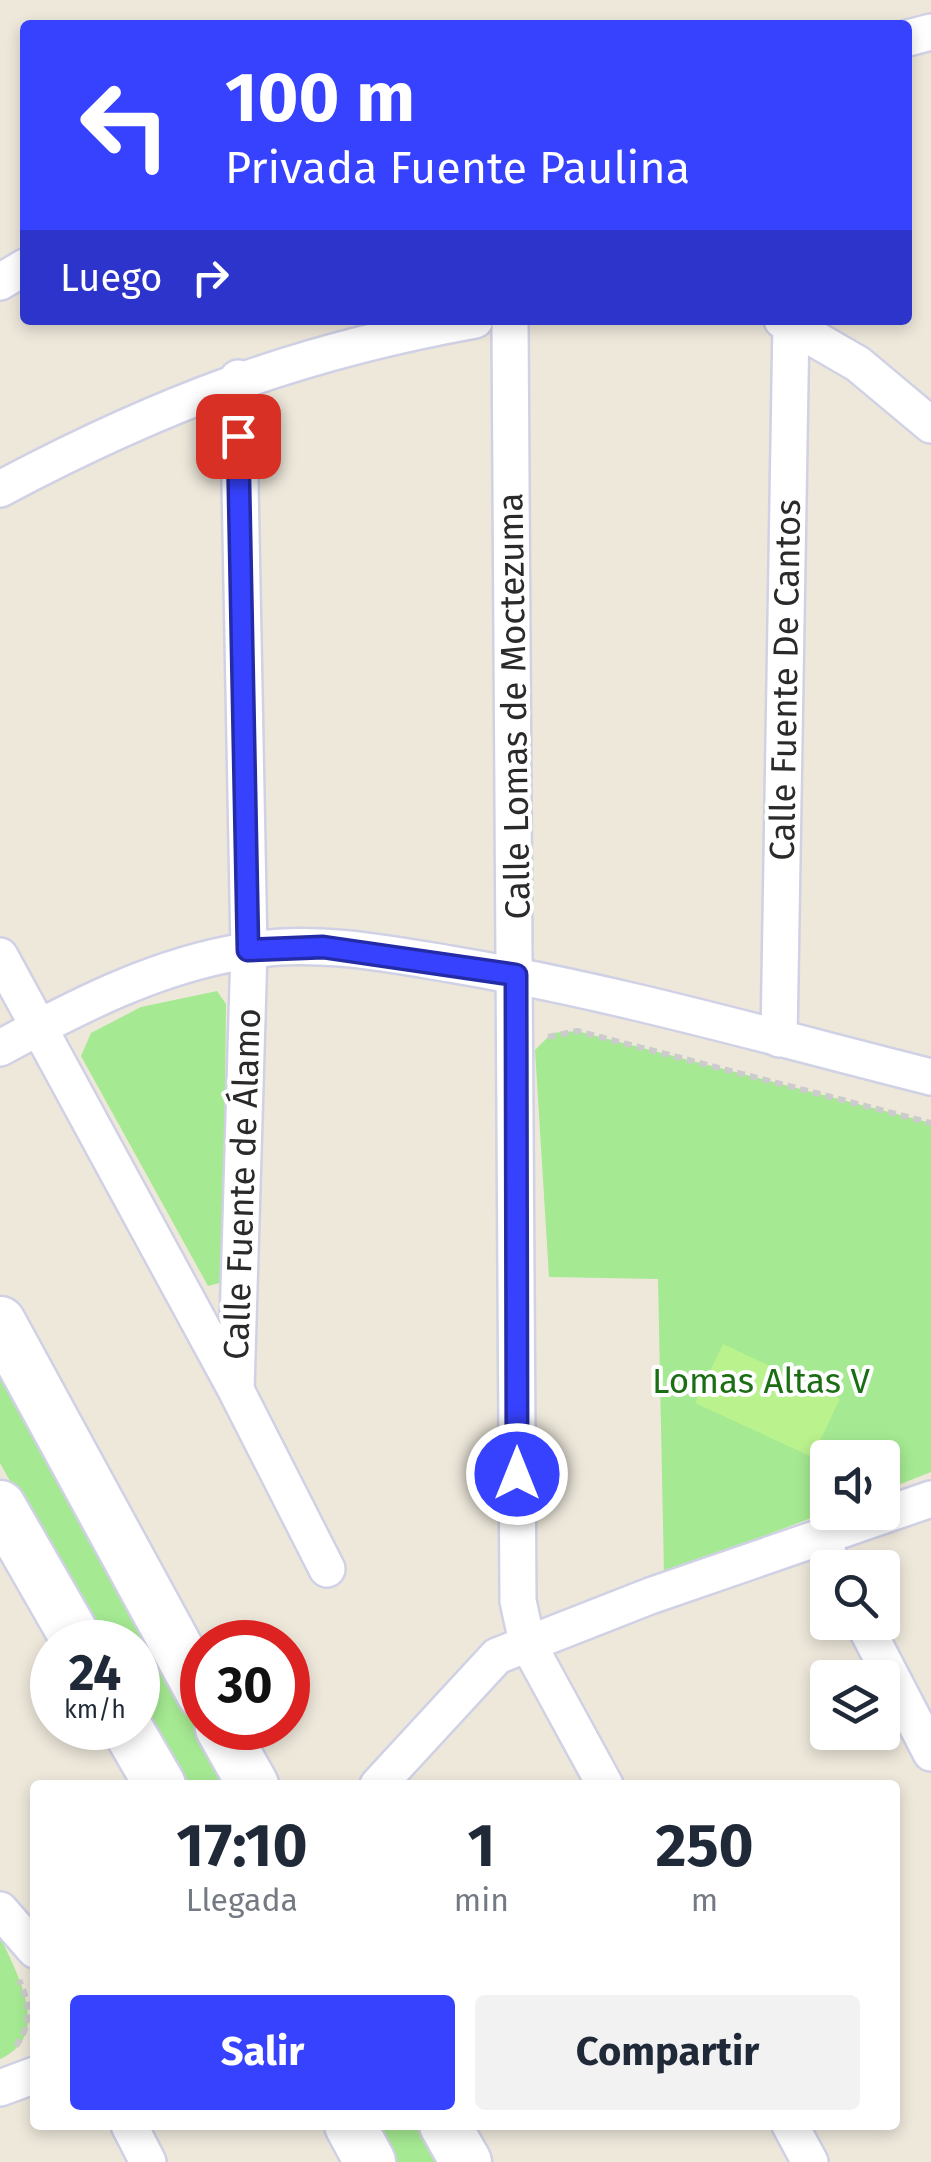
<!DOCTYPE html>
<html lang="es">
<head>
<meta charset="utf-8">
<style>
	:root { --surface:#fff; --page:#f2f2f3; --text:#1f2937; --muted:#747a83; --accent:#3742ff }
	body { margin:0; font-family:"Fira Sans",sans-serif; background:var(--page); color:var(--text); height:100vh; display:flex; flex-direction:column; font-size:38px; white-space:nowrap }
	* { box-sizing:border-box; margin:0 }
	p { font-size:32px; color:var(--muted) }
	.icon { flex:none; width:55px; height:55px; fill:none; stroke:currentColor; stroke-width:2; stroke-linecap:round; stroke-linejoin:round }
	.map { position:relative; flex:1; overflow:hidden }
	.panel { position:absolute; left:30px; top:1780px; width:870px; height:350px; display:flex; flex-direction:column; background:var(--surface); border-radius:10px; box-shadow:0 5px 15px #0003 }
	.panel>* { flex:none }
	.guide { position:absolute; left:20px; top:20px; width:892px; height:305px; border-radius:10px; box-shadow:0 5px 15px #0003; background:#3742ff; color:#fff; overflow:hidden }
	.fabs { position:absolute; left:810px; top:1440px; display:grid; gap:20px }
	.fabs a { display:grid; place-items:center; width:90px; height:90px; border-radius:10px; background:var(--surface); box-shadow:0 5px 15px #0003; font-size:50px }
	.speed { position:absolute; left:30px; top:1620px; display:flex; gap:20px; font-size:50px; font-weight:700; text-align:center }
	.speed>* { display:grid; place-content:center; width:130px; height:130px; border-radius:50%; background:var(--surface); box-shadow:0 5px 15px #0003; line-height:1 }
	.speed small { font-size:25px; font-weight:400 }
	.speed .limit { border:15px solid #d22; background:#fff; color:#111 }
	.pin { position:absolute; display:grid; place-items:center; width:85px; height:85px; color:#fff; margin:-42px; border-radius:20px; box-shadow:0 5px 15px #0006 }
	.me { position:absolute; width:110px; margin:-55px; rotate:0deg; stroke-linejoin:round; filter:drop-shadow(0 0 8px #0008) }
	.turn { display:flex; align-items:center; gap:35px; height:210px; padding:0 40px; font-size:45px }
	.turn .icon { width:130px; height:130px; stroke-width:2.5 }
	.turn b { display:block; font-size:70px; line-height:85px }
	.then { display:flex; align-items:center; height:95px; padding:0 40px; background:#0003; gap:20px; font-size:38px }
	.eta { display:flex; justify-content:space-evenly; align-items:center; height:170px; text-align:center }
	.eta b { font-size:60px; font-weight:700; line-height:70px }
	.button { display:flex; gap:20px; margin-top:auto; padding:20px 40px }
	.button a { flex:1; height:115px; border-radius:10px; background:var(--accent); color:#fff; font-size:40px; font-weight:700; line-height:115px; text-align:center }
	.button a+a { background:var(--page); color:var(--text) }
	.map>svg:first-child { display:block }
	.green { fill:#a5e992 }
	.pitch { fill:#baf28d }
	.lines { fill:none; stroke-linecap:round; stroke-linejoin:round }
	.minor-casing { stroke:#d0d1e5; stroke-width:40 }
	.secondary-casing { stroke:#d0d1e5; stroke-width:55 }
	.path { stroke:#ccc; stroke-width:6; stroke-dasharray:8 5; stroke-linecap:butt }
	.minor { stroke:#fff; stroke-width:35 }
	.secondary { stroke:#fff; stroke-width:50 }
	.route-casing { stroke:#242ba6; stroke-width:25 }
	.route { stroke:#3742ff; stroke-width:18 }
	.labels { text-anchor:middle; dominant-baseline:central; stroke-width:8; stroke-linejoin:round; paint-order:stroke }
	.street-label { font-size:35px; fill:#2a2a2a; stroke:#fff }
	.park-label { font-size:35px; fill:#1b6e13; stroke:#fff }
</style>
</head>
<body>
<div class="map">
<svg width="931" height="2162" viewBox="0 0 931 2162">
	<rect width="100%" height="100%" fill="#eee8db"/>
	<path class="green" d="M217 991 226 1004 223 1282 208 1286 81 1056 91 1033 141 1007Z
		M577 1031 931 1123V1472L883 1491 882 1458H828L827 1512 664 1574 658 1279 549 1277 535 1050 552 1033Z
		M0 1361 230 1785H178L138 1712V1642H99L0 1463Z
		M0 1936C16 1973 54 2035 0 2059Z
		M366 2125H420L440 2162H386Z"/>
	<path class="pitch" d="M723 1344 840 1399 812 1457 695 1403Z"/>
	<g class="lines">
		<defs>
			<path id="minor" d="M908 38 931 32
				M0 282 25 267
				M510 320 518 1601 527 1642 605 1785
				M782 320 858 364 931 425
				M0 489C160 404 297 352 475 320
				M0 956 236 1390 327 1569
				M779 1039 791 322
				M0 1048C78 1006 157 965 246 951 313 939 384 953 450 964 612 991 772 1037 931 1077
				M236 1390 249 950 238 378
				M821 1540 835 1568
				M863 1622 931 1753
				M378 1785 497 1656 650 1596 931 1499
				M0 1910 35 1950
				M0 2088 35 2075
				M129 2125 148 2162
				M790 2125 810 2162"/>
			<path id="secondary" d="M0 1322 202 1693
				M0 1506 78 1642
				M127 1728 160 1785
				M221 1728 253 1785
				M350 2125 370 2162
				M445 2125 466 2162"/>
		</defs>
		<use href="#minor" class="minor-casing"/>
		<use href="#secondary" class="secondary-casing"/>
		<path class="path" d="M548 1037 577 1031 931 1123
			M16 2046C32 2023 31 2005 19 1980"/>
		<use href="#minor" class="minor"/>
		<use href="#secondary" class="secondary"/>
	</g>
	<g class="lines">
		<defs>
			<path id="route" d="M238 436 248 950 323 947 516 975 517 1474"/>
		</defs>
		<use href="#route" class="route-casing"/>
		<use href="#route" class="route"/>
	</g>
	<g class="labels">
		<g class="street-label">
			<text transform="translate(785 680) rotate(-89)">Calle Fuente De Cantos</text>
			<text transform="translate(514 706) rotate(-91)">Calle Lomas de Moctezuma</text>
			<text transform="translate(242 1184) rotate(-88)">Calle Fuente de Álamo</text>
		</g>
		<g class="park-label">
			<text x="761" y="1381">Lomas Altas V</text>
		</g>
	</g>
</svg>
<div class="fabs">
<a><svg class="icon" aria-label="sound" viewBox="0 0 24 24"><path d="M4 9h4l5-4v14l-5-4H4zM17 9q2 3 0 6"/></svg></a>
<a><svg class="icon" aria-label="search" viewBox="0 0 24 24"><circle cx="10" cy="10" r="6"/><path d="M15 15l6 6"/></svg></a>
<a><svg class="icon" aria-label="layers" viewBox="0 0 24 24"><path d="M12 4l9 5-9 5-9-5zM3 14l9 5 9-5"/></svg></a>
</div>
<div class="speed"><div>24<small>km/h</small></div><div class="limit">30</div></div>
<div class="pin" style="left:238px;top:436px;background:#d93025"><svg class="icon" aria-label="arrive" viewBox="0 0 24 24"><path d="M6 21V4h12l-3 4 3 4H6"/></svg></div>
<svg class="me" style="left:517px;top:1474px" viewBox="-20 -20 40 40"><circle r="17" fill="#3742ff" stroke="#fff" stroke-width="3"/><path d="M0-11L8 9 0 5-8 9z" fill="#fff"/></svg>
<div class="guide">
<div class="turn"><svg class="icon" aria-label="left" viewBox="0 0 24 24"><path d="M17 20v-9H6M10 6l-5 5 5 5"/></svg><div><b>100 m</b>Privada Fuente Paulina</div></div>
<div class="then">Luego<svg class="icon" aria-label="right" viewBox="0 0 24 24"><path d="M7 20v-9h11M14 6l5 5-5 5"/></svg></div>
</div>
<section class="panel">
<div class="eta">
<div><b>17:10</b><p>Llegada</p></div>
<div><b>1</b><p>min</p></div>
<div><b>250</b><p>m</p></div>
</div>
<div class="button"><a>Salir</a><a>Compartir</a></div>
</section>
</div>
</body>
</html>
